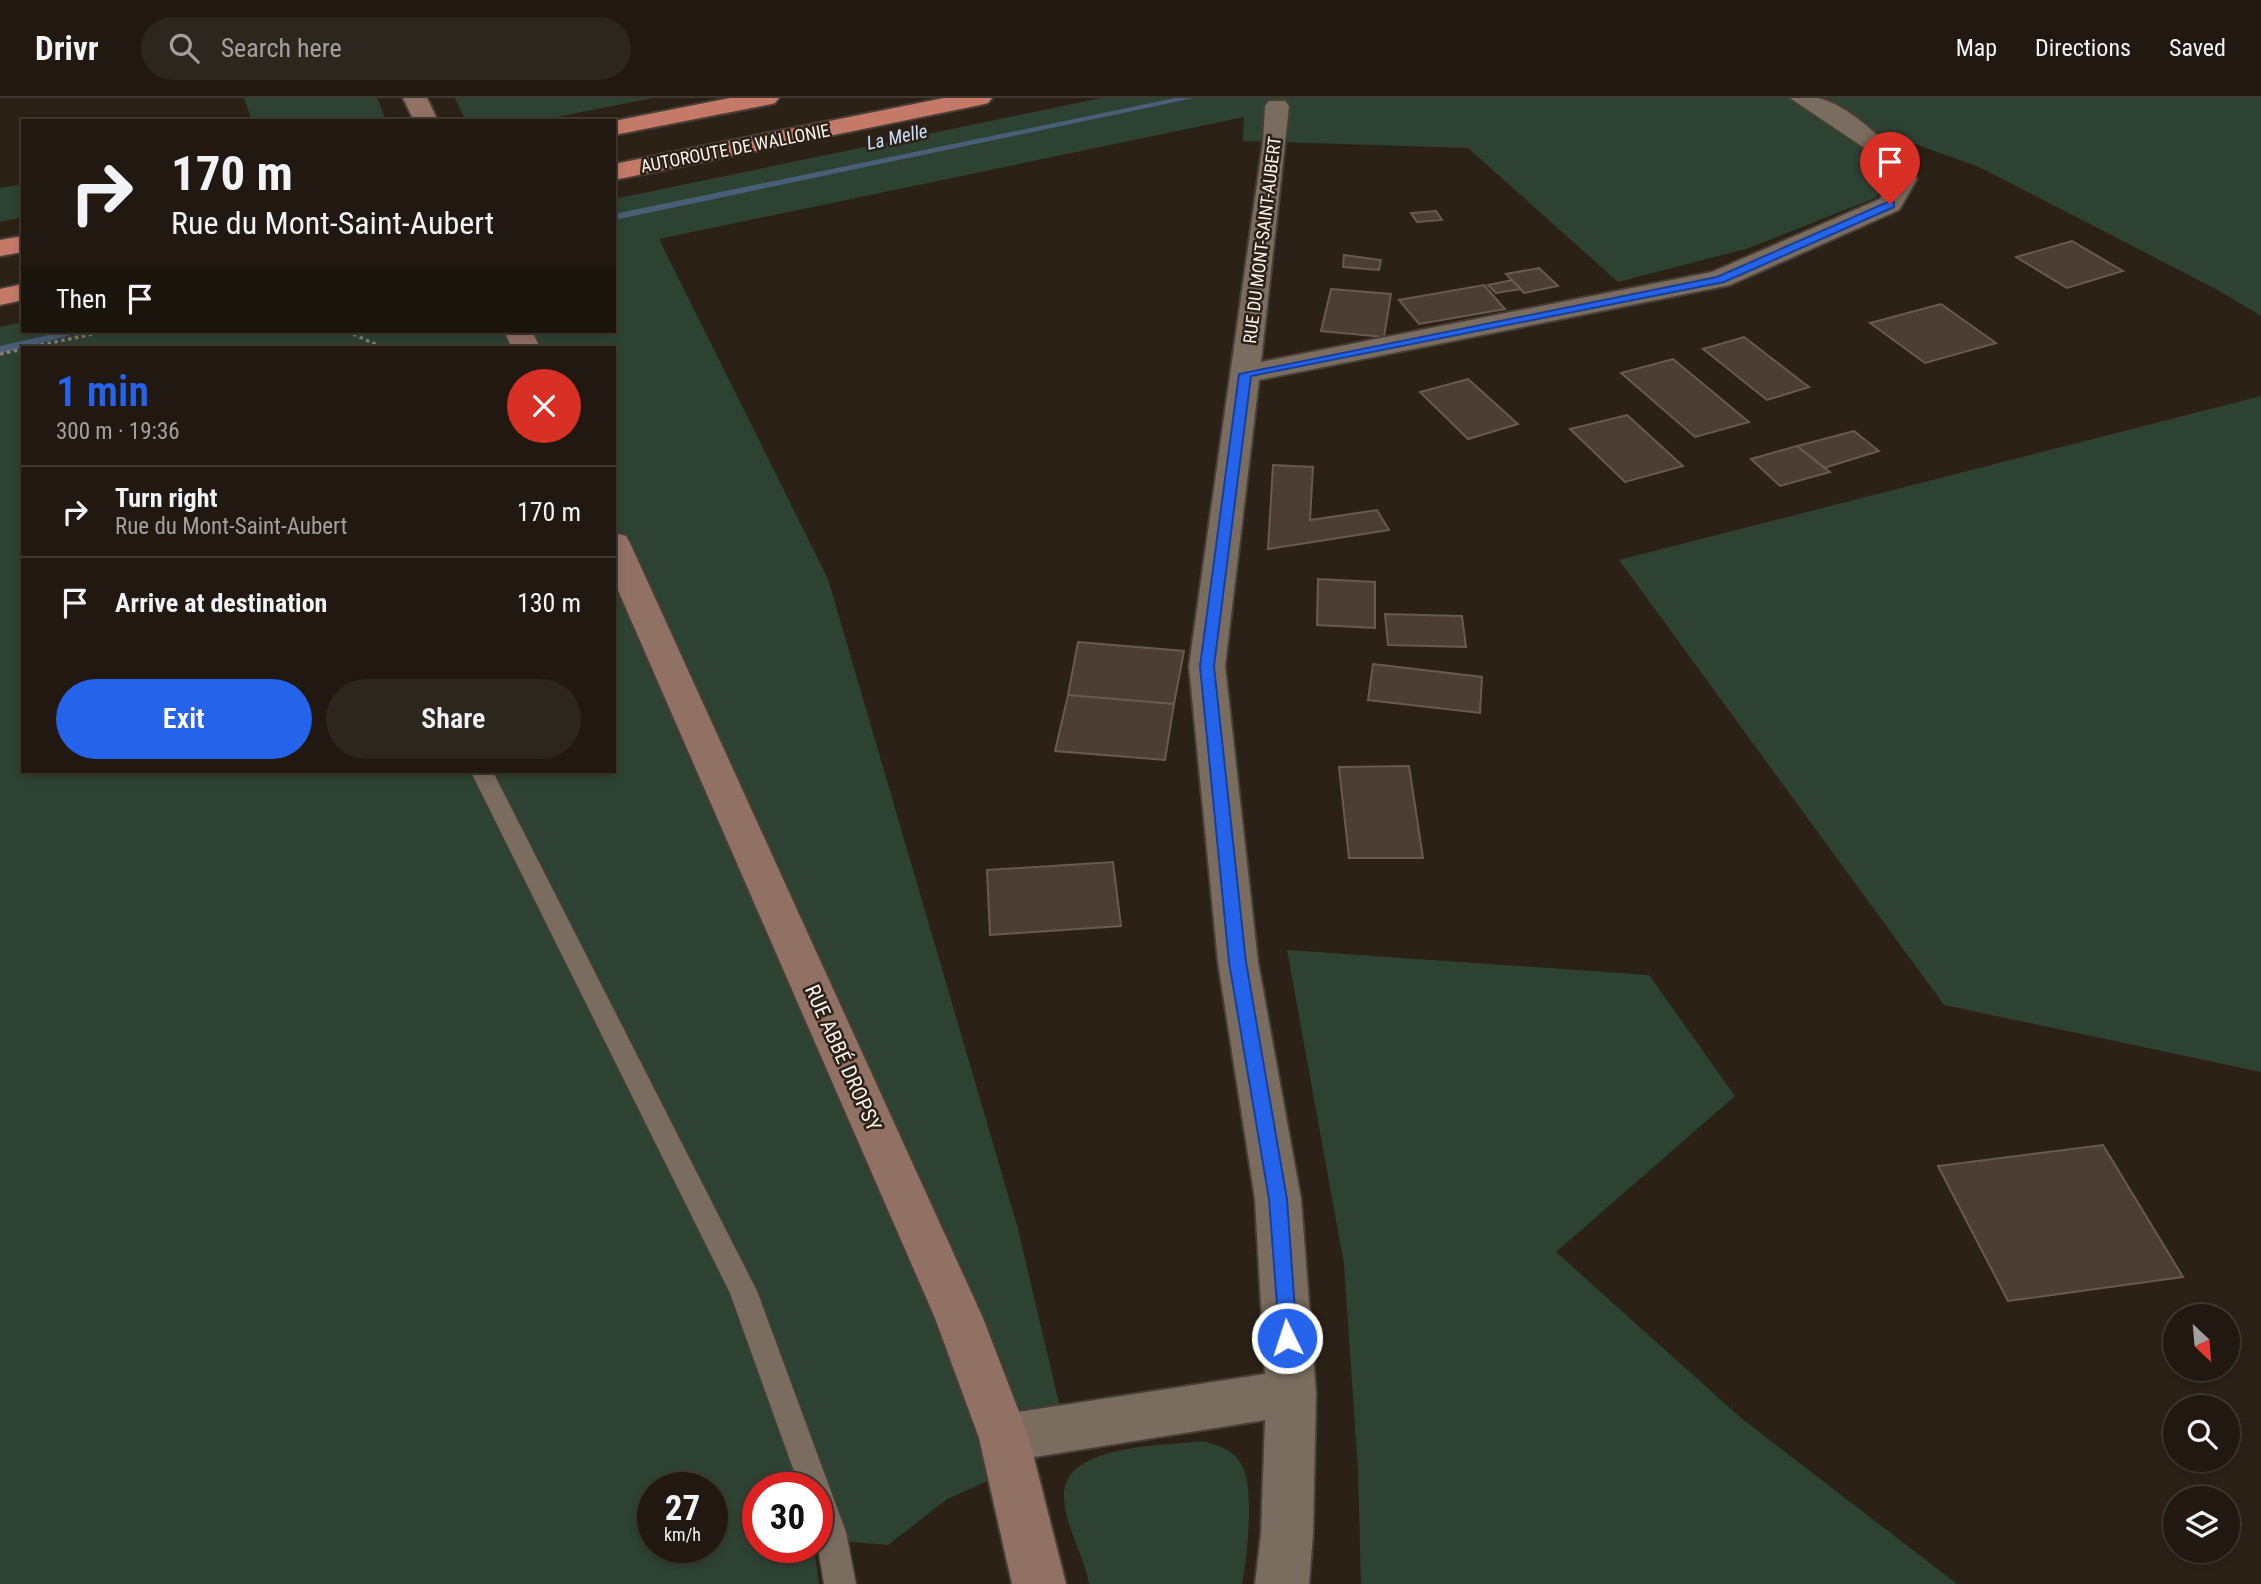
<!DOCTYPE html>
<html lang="en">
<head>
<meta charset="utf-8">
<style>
	:root { --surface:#211911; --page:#2d261f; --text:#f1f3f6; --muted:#a2a09f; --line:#3e3831; --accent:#2563eb }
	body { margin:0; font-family:"Roboto Condensed",sans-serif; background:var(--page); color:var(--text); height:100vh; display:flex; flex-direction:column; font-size:26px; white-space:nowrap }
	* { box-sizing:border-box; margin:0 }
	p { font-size:23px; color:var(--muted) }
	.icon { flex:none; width:38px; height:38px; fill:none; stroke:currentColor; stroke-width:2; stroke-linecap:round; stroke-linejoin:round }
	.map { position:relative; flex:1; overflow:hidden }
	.sheet { position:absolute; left:21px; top:248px; width:595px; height:427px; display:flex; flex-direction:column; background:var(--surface); border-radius:0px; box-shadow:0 4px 10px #0003,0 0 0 2px var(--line) }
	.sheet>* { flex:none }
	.banner { position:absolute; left:21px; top:21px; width:595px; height:214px; border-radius:0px; box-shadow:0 4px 10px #0003,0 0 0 2px var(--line); background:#211911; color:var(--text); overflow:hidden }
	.needle { width:46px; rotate:154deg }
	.buttons { position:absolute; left:2163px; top:1206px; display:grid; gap:14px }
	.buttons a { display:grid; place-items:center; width:77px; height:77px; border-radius:50%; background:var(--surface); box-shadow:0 4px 10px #0003,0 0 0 2px var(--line); font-size:35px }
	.speed { position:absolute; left:637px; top:1374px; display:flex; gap:14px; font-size:35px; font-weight:700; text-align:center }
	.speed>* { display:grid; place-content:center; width:91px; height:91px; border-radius:50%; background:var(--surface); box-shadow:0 4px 10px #0003,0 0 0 2px var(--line); line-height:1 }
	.speed small { font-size:18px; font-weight:400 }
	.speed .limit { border:10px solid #d22; background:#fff; color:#111 }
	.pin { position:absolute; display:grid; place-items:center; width:60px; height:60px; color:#fff; margin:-72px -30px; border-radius:50% 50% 50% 0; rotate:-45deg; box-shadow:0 0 7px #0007 }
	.pin .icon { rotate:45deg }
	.me { position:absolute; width:77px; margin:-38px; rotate:356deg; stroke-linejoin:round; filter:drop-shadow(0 0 5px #0008) }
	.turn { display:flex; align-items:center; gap:24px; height:147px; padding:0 35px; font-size:32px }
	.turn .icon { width:91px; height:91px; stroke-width:2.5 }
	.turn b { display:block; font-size:49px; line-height:60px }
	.then { display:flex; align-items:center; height:66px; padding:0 35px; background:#0003; gap:14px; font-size:26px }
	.round { display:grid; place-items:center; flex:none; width:74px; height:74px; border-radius:37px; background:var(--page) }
	.overview { display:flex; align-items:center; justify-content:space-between; height:119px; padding:0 35px }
	h1 { font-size:42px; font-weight:600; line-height:52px; color:var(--accent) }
	.action { display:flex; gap:14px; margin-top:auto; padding:14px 35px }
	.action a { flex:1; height:80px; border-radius:42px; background:var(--accent); color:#fff; font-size:28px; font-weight:600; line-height:80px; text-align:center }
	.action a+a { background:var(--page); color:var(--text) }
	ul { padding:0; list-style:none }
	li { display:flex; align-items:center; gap:21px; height:91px; padding:0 35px; border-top:2px solid var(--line) }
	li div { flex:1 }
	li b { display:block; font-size:26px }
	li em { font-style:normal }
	header { display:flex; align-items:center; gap:42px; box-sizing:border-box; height:98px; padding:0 35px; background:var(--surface); border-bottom:2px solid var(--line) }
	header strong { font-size:33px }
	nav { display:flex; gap:38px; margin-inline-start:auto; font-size:24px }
	.search { width:490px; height:63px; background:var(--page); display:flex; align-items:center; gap:18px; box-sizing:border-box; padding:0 24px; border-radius:38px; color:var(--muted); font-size:26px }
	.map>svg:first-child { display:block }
	.green { fill:#2e4233; fill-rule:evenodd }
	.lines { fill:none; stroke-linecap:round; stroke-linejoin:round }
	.stream { fill:#495f78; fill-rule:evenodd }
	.building { fill:#4c3e35; stroke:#695a50; stroke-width:2 }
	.lane-casing { stroke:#473e36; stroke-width:3 }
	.street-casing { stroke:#473e36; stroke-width:4 }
	.secondary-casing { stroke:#473e36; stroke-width:4 }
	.highway-casing { stroke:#473e36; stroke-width:4 }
	.path { stroke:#857c73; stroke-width:3.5; stroke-dasharray:3.5 3.5; stroke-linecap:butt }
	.lane { fill:#7a6d60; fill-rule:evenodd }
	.street { fill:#7a6d60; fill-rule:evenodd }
	.secondary { fill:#907163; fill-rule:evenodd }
	.highway { fill:#c47969; fill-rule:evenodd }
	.route { fill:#2563eb; stroke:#184099; stroke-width:2 }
	.labels { text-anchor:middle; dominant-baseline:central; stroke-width:5; stroke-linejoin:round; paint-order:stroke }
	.far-street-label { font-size:18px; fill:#fbf3ec; stroke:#2c2117 }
	.far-water-label { font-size:19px; font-style:italic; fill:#c8e1fd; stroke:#2c2117 }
	.street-label { font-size:21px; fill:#fbf3ec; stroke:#2c2117 }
</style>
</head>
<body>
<header>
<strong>Drivr</strong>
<div class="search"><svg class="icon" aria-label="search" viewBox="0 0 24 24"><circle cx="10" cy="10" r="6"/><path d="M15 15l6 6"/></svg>Search here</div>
<nav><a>Map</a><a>Directions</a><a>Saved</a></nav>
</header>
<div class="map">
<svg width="2261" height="1486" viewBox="0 0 2261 1486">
	<rect width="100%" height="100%" fill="#2c2117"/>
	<path class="green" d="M244 0H377L386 23H252Z
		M455 0H653L536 23H466Z
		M1101 0H2261V218L2216 191 1979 69 1910 44 1895 81 1875 100 1749 150 1618 184 1468 50 1243 43 1244 19 659 141 828 481 1018 1131 1062 1318 1077 1344 947 1401 888 1447 817 1441V1390H758V1449H814L819 1486H0V229L23 224V233H614V101ZM23 250H614V674H23ZM653 1390H712V1449H653Z
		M23 86V119L0 124V90Z
		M2261 298V974L1944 907 1619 462Z
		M1287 852 1649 877 1735 998 1556 1154 1741 1320 1957 1486H1361L1358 1372 1344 1166Z
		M1203 1343C1217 1347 1232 1351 1240 1364 1256 1386 1247 1459 1242 1486H1089C1084 1457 1064 1427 1064 1397 1065 1345 1166 1348 1203 1343Z"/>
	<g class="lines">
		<path class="stream" d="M1175 0H1194L614 122V116Z
			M66 233H86L0 256V248Z"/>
	</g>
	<path class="building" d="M1436 113 1442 122 1417 124 1411 115Z
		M2072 143 2123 173 2067 190 2016 159Z
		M1344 157 1381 162 1379 172 1343 169Z
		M1539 170 1558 188 1524 195 1506 176Z
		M1512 182 1521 191 1496 195 1488 187Z
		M1484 187 1505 211 1419 226 1399 202Z
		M1331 191 1391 196 1384 239 1321 233Z
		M1941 206 1996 245 1925 265 1870 225Z
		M1744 239 1809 289 1767 302 1703 251Z
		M1673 261 1749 324 1695 339 1621 275Z
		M1468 281 1518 326 1468 341 1420 294Z
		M1627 317 1683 368 1625 384 1570 331Z
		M1854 333 1879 353 1824 370 1797 348Z
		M1797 348 1830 374 1780 388 1751 361Z
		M1273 367 1313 369 1310 422 1377 412 1389 432 1268 451Z
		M1318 481 1375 484V530L1317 527Z
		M1385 516 1462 518 1466 549 1388 547Z
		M1078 544 1184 553 1174 606 1068 597Z
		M1373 566 1482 579 1480 615 1368 602Z
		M1068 597 1174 606 1165 662 1055 653Z
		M1409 668 1423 760H1349L1339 669Z
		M1113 764 1121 828 990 837 987 772Z
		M2103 1047 2183 1179 2008 1203 1938 1068Z"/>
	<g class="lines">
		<defs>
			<path id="lane" d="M471 674H493L757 1193 846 1434 856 1486H824L817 1444V1390H800L730 1195Z"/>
			<path id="street" d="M1790 0C1799 0 1809 0 1817 0 1849 5 1899 55 1917 81L1899 112 1730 187 1259 282 1225 568 1258 864 1301 1101 1316 1295 1313 1436 1309 1486H1255L1261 1436 1265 1322 1004 1364 986 1357 979 1340 986 1323 1004 1316 1265 1276 1255 1101 1218 864 1189 568 1263 44 1265 8 1269 3H1285L1289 8 1261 264 1712 174 1880 101 1891 81 1863 49Z"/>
			<path id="secondary" d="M403 0H427L438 23H414Z
				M504 233H532L540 250H512Z
				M614 435 626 438 630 445 983 1220 1029 1340 1066 1486H1012L979 1340 935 1220 614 483Z"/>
			<path id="highway" d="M730 0H779L775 5 767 7 614 37V23Z
				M944 0H992L988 5 980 7 614 82V66Z
				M23 138V154L0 158V142Z
				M23 186V202L0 207V191Z"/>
		</defs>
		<use href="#lane" class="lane-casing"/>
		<use href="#street" class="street-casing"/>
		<use href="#secondary" class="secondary-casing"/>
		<use href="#highway" class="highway-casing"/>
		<path class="path" d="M347 233 383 250
			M27 250 106 233
			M0 256 23 251"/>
		<use href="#lane" class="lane"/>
		<use href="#street" class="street"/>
		<use href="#secondary" class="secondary"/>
		<use href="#highway" class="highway"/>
	</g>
	<path class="route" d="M1890 103 1894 104V109L1724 184 1251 278 1214 568 1246 864 1287 1101 1297 1240 1294 1246 1287 1249 1280 1246 1269 1101 1229 864 1200 568 1239 276 1717 179Z"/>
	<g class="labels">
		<g class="far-street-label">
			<text transform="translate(735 50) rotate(-11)">AUTOROUTE DE WALLONIE</text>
			<text transform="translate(1262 142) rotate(-83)">RUE DU MONT-SAINT-AUBERT</text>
		</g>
		<g class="far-water-label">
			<text transform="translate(897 39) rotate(-12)">La Melle</text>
		</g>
		<g class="street-label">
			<text transform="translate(843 960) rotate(66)">RUE ABBÉ DROPSY</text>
		</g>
	</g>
</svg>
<div class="buttons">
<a><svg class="needle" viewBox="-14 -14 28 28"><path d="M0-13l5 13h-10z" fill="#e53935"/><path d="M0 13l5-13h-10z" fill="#a2a09f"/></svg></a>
<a><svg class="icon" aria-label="search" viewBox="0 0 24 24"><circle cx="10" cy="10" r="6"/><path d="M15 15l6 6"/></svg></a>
<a><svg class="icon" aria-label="layers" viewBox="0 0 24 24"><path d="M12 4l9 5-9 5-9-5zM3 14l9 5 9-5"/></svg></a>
</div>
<div class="speed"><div>27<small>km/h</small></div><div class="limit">30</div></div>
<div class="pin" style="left:1890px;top:106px;background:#d93025"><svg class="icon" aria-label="arrive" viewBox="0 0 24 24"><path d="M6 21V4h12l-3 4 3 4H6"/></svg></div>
<svg class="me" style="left:1287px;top:1240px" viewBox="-20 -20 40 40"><circle r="17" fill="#2563eb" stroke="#fff" stroke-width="3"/><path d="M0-11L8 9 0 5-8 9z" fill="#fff"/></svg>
<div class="banner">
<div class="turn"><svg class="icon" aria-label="right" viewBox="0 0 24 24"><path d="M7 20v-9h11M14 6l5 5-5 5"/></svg><div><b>170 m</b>Rue du Mont-Saint-Aubert</div></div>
<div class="then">Then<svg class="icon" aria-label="arrive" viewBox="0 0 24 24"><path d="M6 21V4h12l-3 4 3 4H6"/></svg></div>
</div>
<section class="sheet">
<div class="overview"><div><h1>1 min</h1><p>300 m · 19:36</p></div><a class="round" style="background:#d93025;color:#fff"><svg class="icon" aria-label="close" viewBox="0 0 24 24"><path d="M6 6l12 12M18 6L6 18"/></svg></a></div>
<ul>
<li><svg class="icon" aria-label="right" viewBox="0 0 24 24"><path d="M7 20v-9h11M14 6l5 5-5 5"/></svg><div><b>Turn right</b><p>Rue du Mont-Saint-Aubert</p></div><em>170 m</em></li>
<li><svg class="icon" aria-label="arrive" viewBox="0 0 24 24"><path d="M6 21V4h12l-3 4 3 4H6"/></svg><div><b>Arrive at destination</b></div><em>130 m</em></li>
</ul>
<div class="action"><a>Exit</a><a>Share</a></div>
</section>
</div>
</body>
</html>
